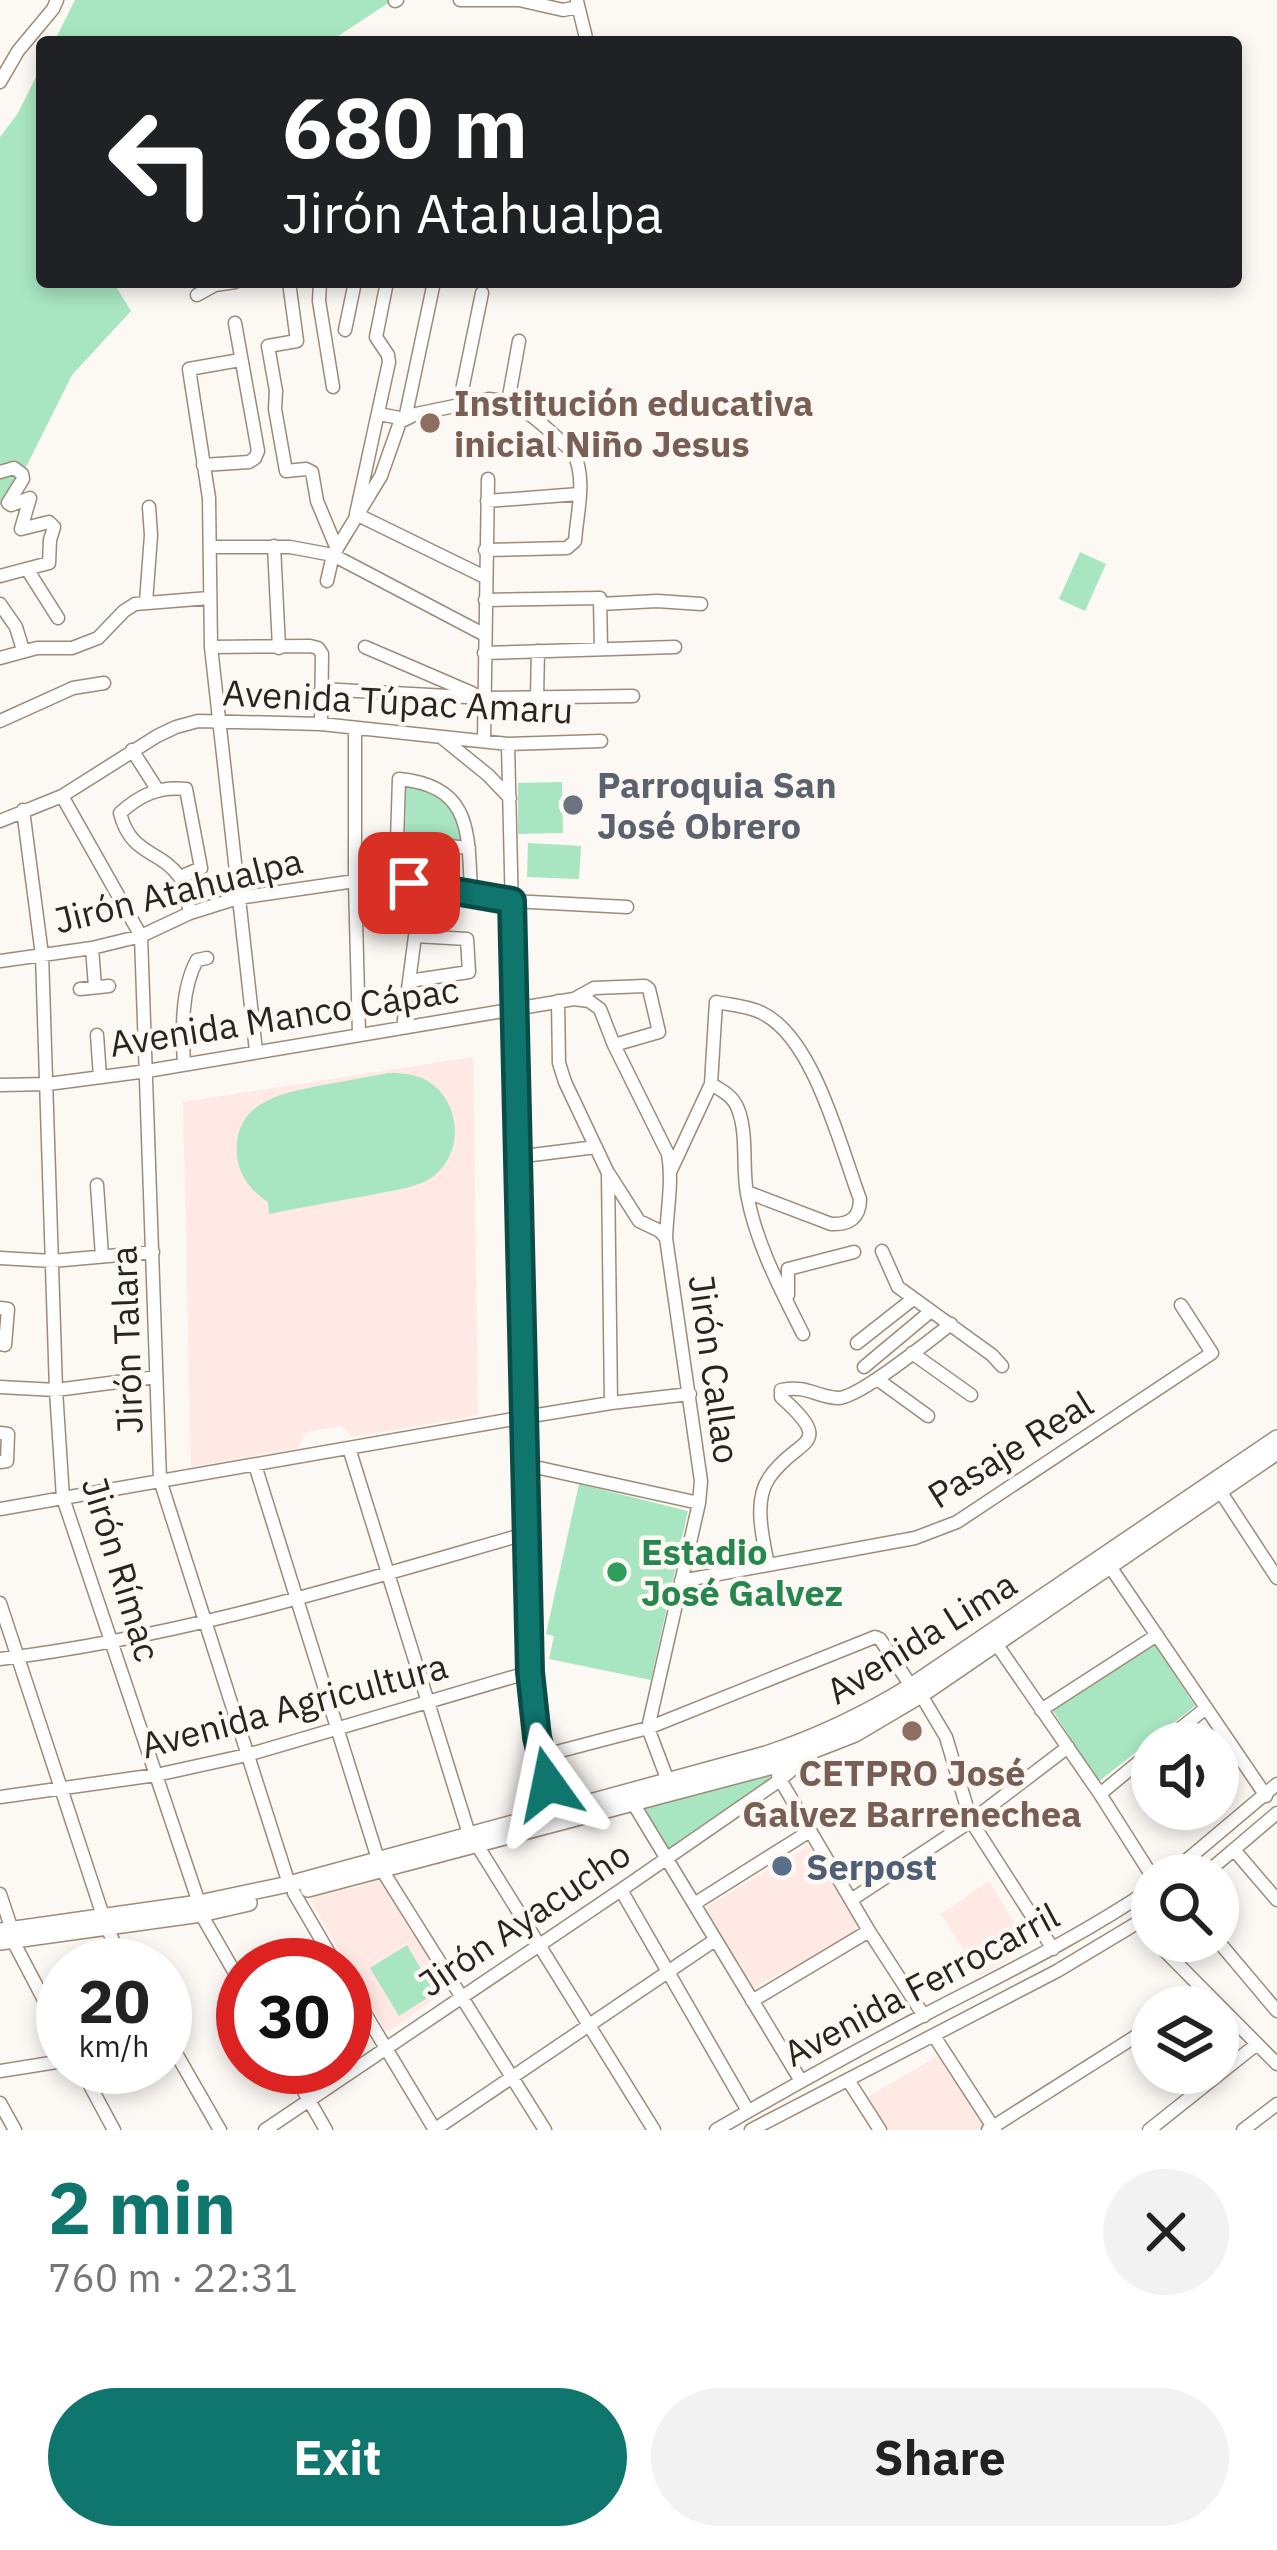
<!DOCTYPE html>
<html lang="en">
<head>
<meta charset="utf-8">
<style>
	:root { --surface:#fff; --page:#f2f2f2; --text:#222; --muted:#767676; --accent:#0f766e }
	body { margin:0; font-family:"IBM Plex Sans",sans-serif; background:var(--page); color:var(--text); height:100vh; display:flex; flex-direction:column; font-size:45px; white-space:nowrap }
	* { box-sizing:border-box; margin:0 }
	p { font-size:39px; color:var(--muted) }
	.icon { flex:none; width:66px; height:66px; fill:none; stroke:currentColor; stroke-width:2; stroke-linecap:round; stroke-linejoin:round }
	.map { position:relative; height:2130px; overflow:hidden }
	.details { display:flex; flex-direction:column; background:var(--surface); flex:1 }
	.details>* { flex:none }
	.top-card { position:absolute; left:36px; top:36px; width:1206px; height:252px; border-radius:12px; box-shadow:0 6px 18px #0003; background:#202124; color:#fff; overflow:hidden }
	.controls { position:absolute; left:1131px; top:1722px; display:grid; gap:24px }
	.controls a { display:grid; place-items:center; width:108px; height:108px; border-radius:50%; background:var(--surface); box-shadow:0 6px 18px #0003; font-size:60px }
	.speed { position:absolute; left:36px; top:1938px; display:flex; gap:24px; font-size:60px; font-weight:700; text-align:center }
	.speed>* { display:grid; place-content:center; width:156px; height:156px; border-radius:50%; background:var(--surface); box-shadow:0 6px 18px #0003; line-height:1 }
	.speed small { font-size:30px; font-weight:400 }
	.speed .limit { border:18px solid #d22; background:#fff; color:#111 }
	.pin { position:absolute; display:grid; place-items:center; width:102px; height:102px; color:#fff; margin:-51px; border-radius:24px; box-shadow:0 6px 18px #0006 }
	.me { position:absolute; width:132px; margin:-66px; rotate:348deg; stroke-linejoin:round; filter:drop-shadow(0 0 9px #0008) }
	.turn { display:flex; align-items:center; gap:42px; height:252px; padding:0 48px; font-size:54px }
	.turn .icon { width:156px; height:156px; stroke-width:2.5 }
	.turn b { display:block; font-size:84px; line-height:102px }
	.round { display:grid; place-items:center; flex:none; width:126px; height:126px; border-radius:63px; background:var(--page) }
	.head { display:flex; align-items:center; justify-content:space-between; height:204px; padding:0 48px }
	h1 { font-size:72px; font-weight:800; line-height:90px; color:var(--accent) }
	.primary-button { display:flex; gap:24px; margin-top:auto; padding:24px 48px }
	.primary-button a { flex:1; height:138px; border-radius:72px; background:var(--accent); color:#fff; font-size:48px; font-weight:800; line-height:138px; text-align:center }
	.primary-button a+a { background:var(--page); color:var(--text) }
	.map>svg:first-child { display:block }
	.education { fill:#fee9e4 }
	.green { fill:#a8e6c1 }
	.lines { fill:none; stroke-linecap:round; stroke-linejoin:round }
	.minor-casing { stroke:#9d8b79; stroke-width:15 }
	.major-casing { stroke:#9d8b79; stroke-width:18 }
	.minor { stroke:#fff; stroke-width:12 }
	.major { stroke:#fff; stroke-width:15 }
	.route-casing { stroke:#0a4d48; stroke-width:30 }
	.route { stroke:#0f766e; stroke-width:21 }
	.education-dot { fill:#8d6e63; stroke:#fcf8f4; stroke-width:4.5 }
	.worship-dot { fill:#6b7280; stroke:#fcf8f4; stroke-width:4.5 }
	.leisure-dot { fill:#2e9e5b; stroke:#fcf8f4; stroke-width:4.5 }
	.service-dot { fill:#5c6f8a; stroke:#fcf8f4; stroke-width:4.5 }
	.labels { text-anchor:middle; dominant-baseline:central; stroke-width:9; stroke-linejoin:round; paint-order:stroke }
	.education-label { font-size:36px; font-weight:bold; fill:#785e54; stroke:#fcf8f4; text-anchor:start }
	.street-label { font-size:36px; fill:#2b241d; stroke:#fcf8f4 }
	.worship-label { font-size:36px; font-weight:bold; fill:#5b616d; stroke:#fcf8f4; text-anchor:start }
	.leisure-label { font-size:36px; font-weight:bold; fill:#27864d; stroke:#fcf8f4; text-anchor:start }
	.service-label { font-size:36px; font-weight:bold; fill:#4e5e75; stroke:#fcf8f4; text-anchor:start }
</style>
</head>
<body>
<div class="map">
<svg width="1277" height="2130" viewBox="0 0 1277 2130">
	<rect width="100%" height="100%" fill="#fcf8f4"/>
	<path class="education" d="M473 1057 478 1415 353 1437 341 1426 306 1432 298 1448 191 1467 183 1102Z
		M806 1847 811 1848 857 1924 855 1931 786 1972H782L755 1987 750 1986 707 1911 708 1906Z
		M383 1878 450 1987 390 2031 385 2030 311 1901 313 1897 348 1888 359 1887 361 1884Z
		M989 1881 1029 1947 980 1976 941 1914Z
		M943 2053 986 2124 976 2130H884L866 2098Z"/>
	<path class="green" d="M75 0H393L329 42H54Z
		M42 65V282H113L131 311 72 375 15 489 0 505V137L18 113Z
		M1080 552 1106 564 1085 611 1059 599Z
		M562 782 563 833 518 834V783Z
		M406 783C447 790 455 809 464 846L405 837Z
		M528 843 581 846 579 879 527 877Z
		M389 1073C402 1073 415 1074 426 1080 464 1102 465 1160 426 1181 409 1189 389 1191 371 1195 337 1201 303 1207 269 1214L268 1202C252 1192 239 1176 237 1156 232 1101 283 1093 323 1085 345 1081 367 1077 389 1073Z
		M579 1484 688 1511 651 1680 549 1659 554 1636 546 1634Z
		M1153 1642 1195 1706 1098 1782 1050 1706Z
		M767 1773 771 1778 769 1781 667 1851 643 1811 646 1806Z
		M407 1945 435 1993 399 2016 370 1968Z"/>
	<g class="lines">
		<defs>
			<path id="minor" d="M460 0H519L563 10 578 7
				M395 1 397 0
				M577 1 587 42
				M0 82 18 51 53 9 57 0
				M289 282 297 341 268 346 276 391 275 409 286 471 306 469 312 472 317 501 337 549
				M320 282 319 301 333 387
				M387 282 376 337 388 355 389 362 356 514 485 577
				M197 295 215 285 235 282
				M345 330 355 282
				M240 360 189 369 209 498 211 647 256 1051
				M508 402 519 341
				M459 405 482 293
				M379 414 405 419 434 282
				M203 465 249 462 255 458 258 451 235 323
				M0 472 14 468 22 474 23 479 8 503 11 505 30 498 21 529 49 522 54 527 50 540 49 563 0 576
				M487 501 579 494
				M274 546 279 648
				M211 547H290L333 555 485 635
				M27 569 58 618
				M327 581 333 555 381 476 400 422 416 414 489 399C523 400 548 431 573 452 587 478 577 512 575 541L567 548 485 550
				M485 600 600 598 601 649
				M146 602 151 535 149 507
				M0 604 16 627 23 650
				M600 604 657 601 701 604
				M211 647 310 646 318 648 322 654 321 724
				M365 647 472 693
				M484 653 675 647
				M0 658 37 648H72L98 638 124 611 135 604 209 598
				M321 689 484 698 633 696
				M537 697 538 651
				M0 721 73 688 104 683
				M355 728V881L359 1034
				M441 737 488 775 510 798
				M484 740 488 479
				M508 744 530 1672 537 1737 558 1816
				M132 750 157 789
				M62 796 141 936 160 1480 289 1884
				M23 810 42 955 56 1390 63 1498 199 1903
				M0 821 62 796 157 736 176 727 198 721 321 724 508 744 601 741
				M469 848 397 841 399 779C472 786 468 832 471 892
				M180 877 201 868 186 789C159 786 140 795 120 813 131 856 159 849 179 876 186 885 187 902 190 913
				M92 948 95 987
				M0 961 92 948 141 936 190 913 238 898 355 881 440 886 512 901 627 907
				M80 989 109 986
				M574 999 589 1001 600 1009 614 1045 668 1154C673 1181 667 1210 666 1238L701 1481 699 1503 648 1728 668 1781
				M558 1001 559 1063 565 1082 608 1173 611 1403
				M403 1027 415 936 467 939 469 972 409 981
				M97 1035 100 1077
				M184 1064C182 1031 181 989 197 960L207 958
				M711 1084C723 1091 733 1096 738 1109 748 1135 742 1167 747 1194 756 1244 781 1290 803 1334
				M0 1085 48 1084 147 1071 574 999 594 988 645 986 649 989 659 1032 614 1045
				M516 1157 596 1147
				M671 1170 711 1084 716 1002C731 1005 749 1006 762 1013 814 1038 840 1146 860 1199 860 1218 849 1225 831 1224L747 1192
				M609 1174 639 1221 660 1231 666 1238
				M97 1185 102 1256
				M882 1251 898 1287 992 1355 1002 1366
				M0 1258 52 1261 153 1252
				M788 1295V1269L854 1252
				M0 1308 8 1309 5 1345 0 1344
				M857 1343 913 1299
				M912 1353 971 1395
				M864 1367 931 1311
				M877 1379 928 1416
				M0 1387 56 1390 156 1377
				M0 1433 8 1434 7 1461 0 1462
				M349 1448 469 1834
				M255 1465 378 1859
				M526 1465 699 1503
				M1220 1491 1277 1578
				M0 1509 525 1417 611 1403 690 1394
				M768 1565C763 1539 753 1501 769 1478 796 1437 838 1448 781 1397V1390C808 1385 814 1396 837 1398 857 1400 931 1339 951 1324
				M1109 1565 1266 1796
				M681 1581 915 1538 957 1522 1212 1353 1181 1305
				M0 1603 107 1928 125 1965
				M995 1642 1100 1794 1152 1876
				M0 1659C180 1637 354 1583 528 1533
				M1041 1710 1157 1635
				M1162 1743 1206 1708
				M541 1756 648 1728 875 1637 880 1639 911 1686 921 1695 946 1737 971 1821 1053 1949
				M778 1776 869 1931 924 2016
				M1100 1794 1152 1751
				M0 1797 156 1775 247 1755 530 1672
				M633 1803 801 2081
				M477 1845 654 2130
				M1235 1851 1277 1900
				M382 1870 545 2130
				M1169 1875 1277 1784
				M1204 1875 1277 1813
				M621 1890 748 2111
				M294 1893 336 1965
				M0 1894 12 1930
				M851 1900 971 1821 1068 1747
				M694 1904 810 1831
				M201 1914 243 1987
				M13 1941 63 2036
				M1155 1941 1277 2064
				M1218 1941 1277 2011
				M345 1980 435 2130
				M752 2001 869 1931
				M1183 2007 1206 1992
				M165 2034 220 2130
				M934 2036 995 2130
				M80 2067 114 2130
				M290 2067 326 2130
				M0 2071 63 2061
				M848 2080 880 2130
				M0 2103 15 2130
				M265 2130 621 1890 780 1780 808 1756
				M434 2130 715 1940
				M716 2130C785 2090 855 2051 926 2014 1003 1974 1080 1937 1152 1888
				M751 2130 1057 1971 1152 1914
				M988 2130 1152 2026
				M1149 2130 1257 2044
				M1243 2130 1277 2104"/>
			<path id="major" d="M308 1889 773 1766 855 1734 921 1695 1277 1452
				M0 1931 199 1903 289 1884 766 1754C818 1737 864 1715 911 1686L1277 1438
				M0 1942 201 1914 249 1903"/>
		</defs>
		<use href="#minor" class="minor-casing"/>
		<use href="#major" class="major-casing"/>
		<use href="#minor" class="minor"/>
		<use href="#major" class="major"/>
	</g>
	<g class="lines">
		<defs>
			<path id="route" d="M409 883 512 901 530 1672 537 1737 548 1784"/>
		</defs>
		<use href="#route" class="route-casing"/>
		<use href="#route" class="route"/>
	</g>
	<g class="education-dot">
		<circle cx="430" cy="423" r="12"/>
		<circle cx="912" cy="1731" r="12"/>
	</g>
	<circle class="worship-dot" cx="573" cy="805" r="12"/>
	<circle class="leisure-dot" cx="617" cy="1572" r="12"/>
	<circle class="service-dot" cx="782" cy="1866" r="12"/>
	<g class="labels">
		<g class="education-label">
			<text x="454" y="402">Institución educativa<tspan x="454" dy="41">inicial Niño Jesus</tspan></text>
			<text x="912" y="1772" text-anchor="middle">CETPRO José<tspan x="912" dy="41">Galvez Barrenechea</tspan></text>
		</g>
		<g class="street-label">
			<text transform="translate(398 701) rotate(3)">Avenida Túpac Amaru</text>
			<text transform="translate(178 890) rotate(-14)">Jirón Atahualpa</text>
			<text transform="translate(284 1016) rotate(-9)">Avenida Manco Cápac</text>
			<text transform="translate(126 1340) rotate(-92)">Jirón Talara</text>
			<text transform="translate(715 1369) rotate(82)">Jirón Callao</text>
			<text transform="translate(1010 1449) rotate(-32)">Pasaje Real</text>
			<text transform="translate(122 1569) rotate(73)">Jirón Rímac</text>
			<text transform="translate(921 1637) rotate(-32)">Avenida Lima</text>
			<text transform="translate(294 1705) rotate(-15)">Avenida Agricultura</text>
			<text transform="translate(524 1918) rotate(-34)">Jirón Ayacucho</text>
			<text transform="translate(921 1984) rotate(-28)">Avenida Ferrocarril</text>
		</g>
		<g class="worship-label">
			<text x="597" y="784">Parroquia San<tspan x="597" dy="41">José Obrero</tspan></text>
		</g>
		<g class="leisure-label">
			<text x="641" y="1551">Estadio<tspan x="641" dy="41">José Galvez</tspan></text>
		</g>
		<g class="service-label">
			<text x="806" y="1866">Serpost</text>
		</g>
	</g>
</svg>
<div class="controls">
<a><svg class="icon" aria-label="sound" viewBox="0 0 24 24"><path d="M4 9h4l5-4v14l-5-4H4zM17 9q2 3 0 6"/></svg></a>
<a><svg class="icon" aria-label="search" viewBox="0 0 24 24"><circle cx="10" cy="10" r="6"/><path d="M15 15l6 6"/></svg></a>
<a><svg class="icon" aria-label="layers" viewBox="0 0 24 24"><path d="M12 4l9 5-9 5-9-5zM3 14l9 5 9-5"/></svg></a>
</div>
<div class="speed"><div>20<small>km/h</small></div><div class="limit">30</div></div>
<div class="pin" style="left:409px;top:883px;background:#d93025"><svg class="icon" aria-label="arrive" viewBox="0 0 24 24"><path d="M6 21V4h12l-3 4 3 4H6"/></svg></div>
<svg class="me" style="left:548px;top:1784px" viewBox="-20 -20 40 40"><path d="M0-17L14 15 0 8-14 15z" fill="#0f766e" stroke="#fff" stroke-width="4"/></svg>
<div class="top-card">
<div class="turn"><svg class="icon" aria-label="left" viewBox="0 0 24 24"><path d="M17 20v-9H6M10 6l-5 5 5 5"/></svg><div><b>680 m</b>Jirón Atahualpa</div></div>
</div>
</div>
<section class="details">
<div class="head"><div><h1>2 min</h1><p>760 m · 22:31</p></div><a class="round"><svg class="icon" aria-label="close" viewBox="0 0 24 24"><path d="M6 6l12 12M18 6L6 18"/></svg></a></div>
<div class="primary-button"><a>Exit</a><a>Share</a></div>
</section>
</body>
</html>
